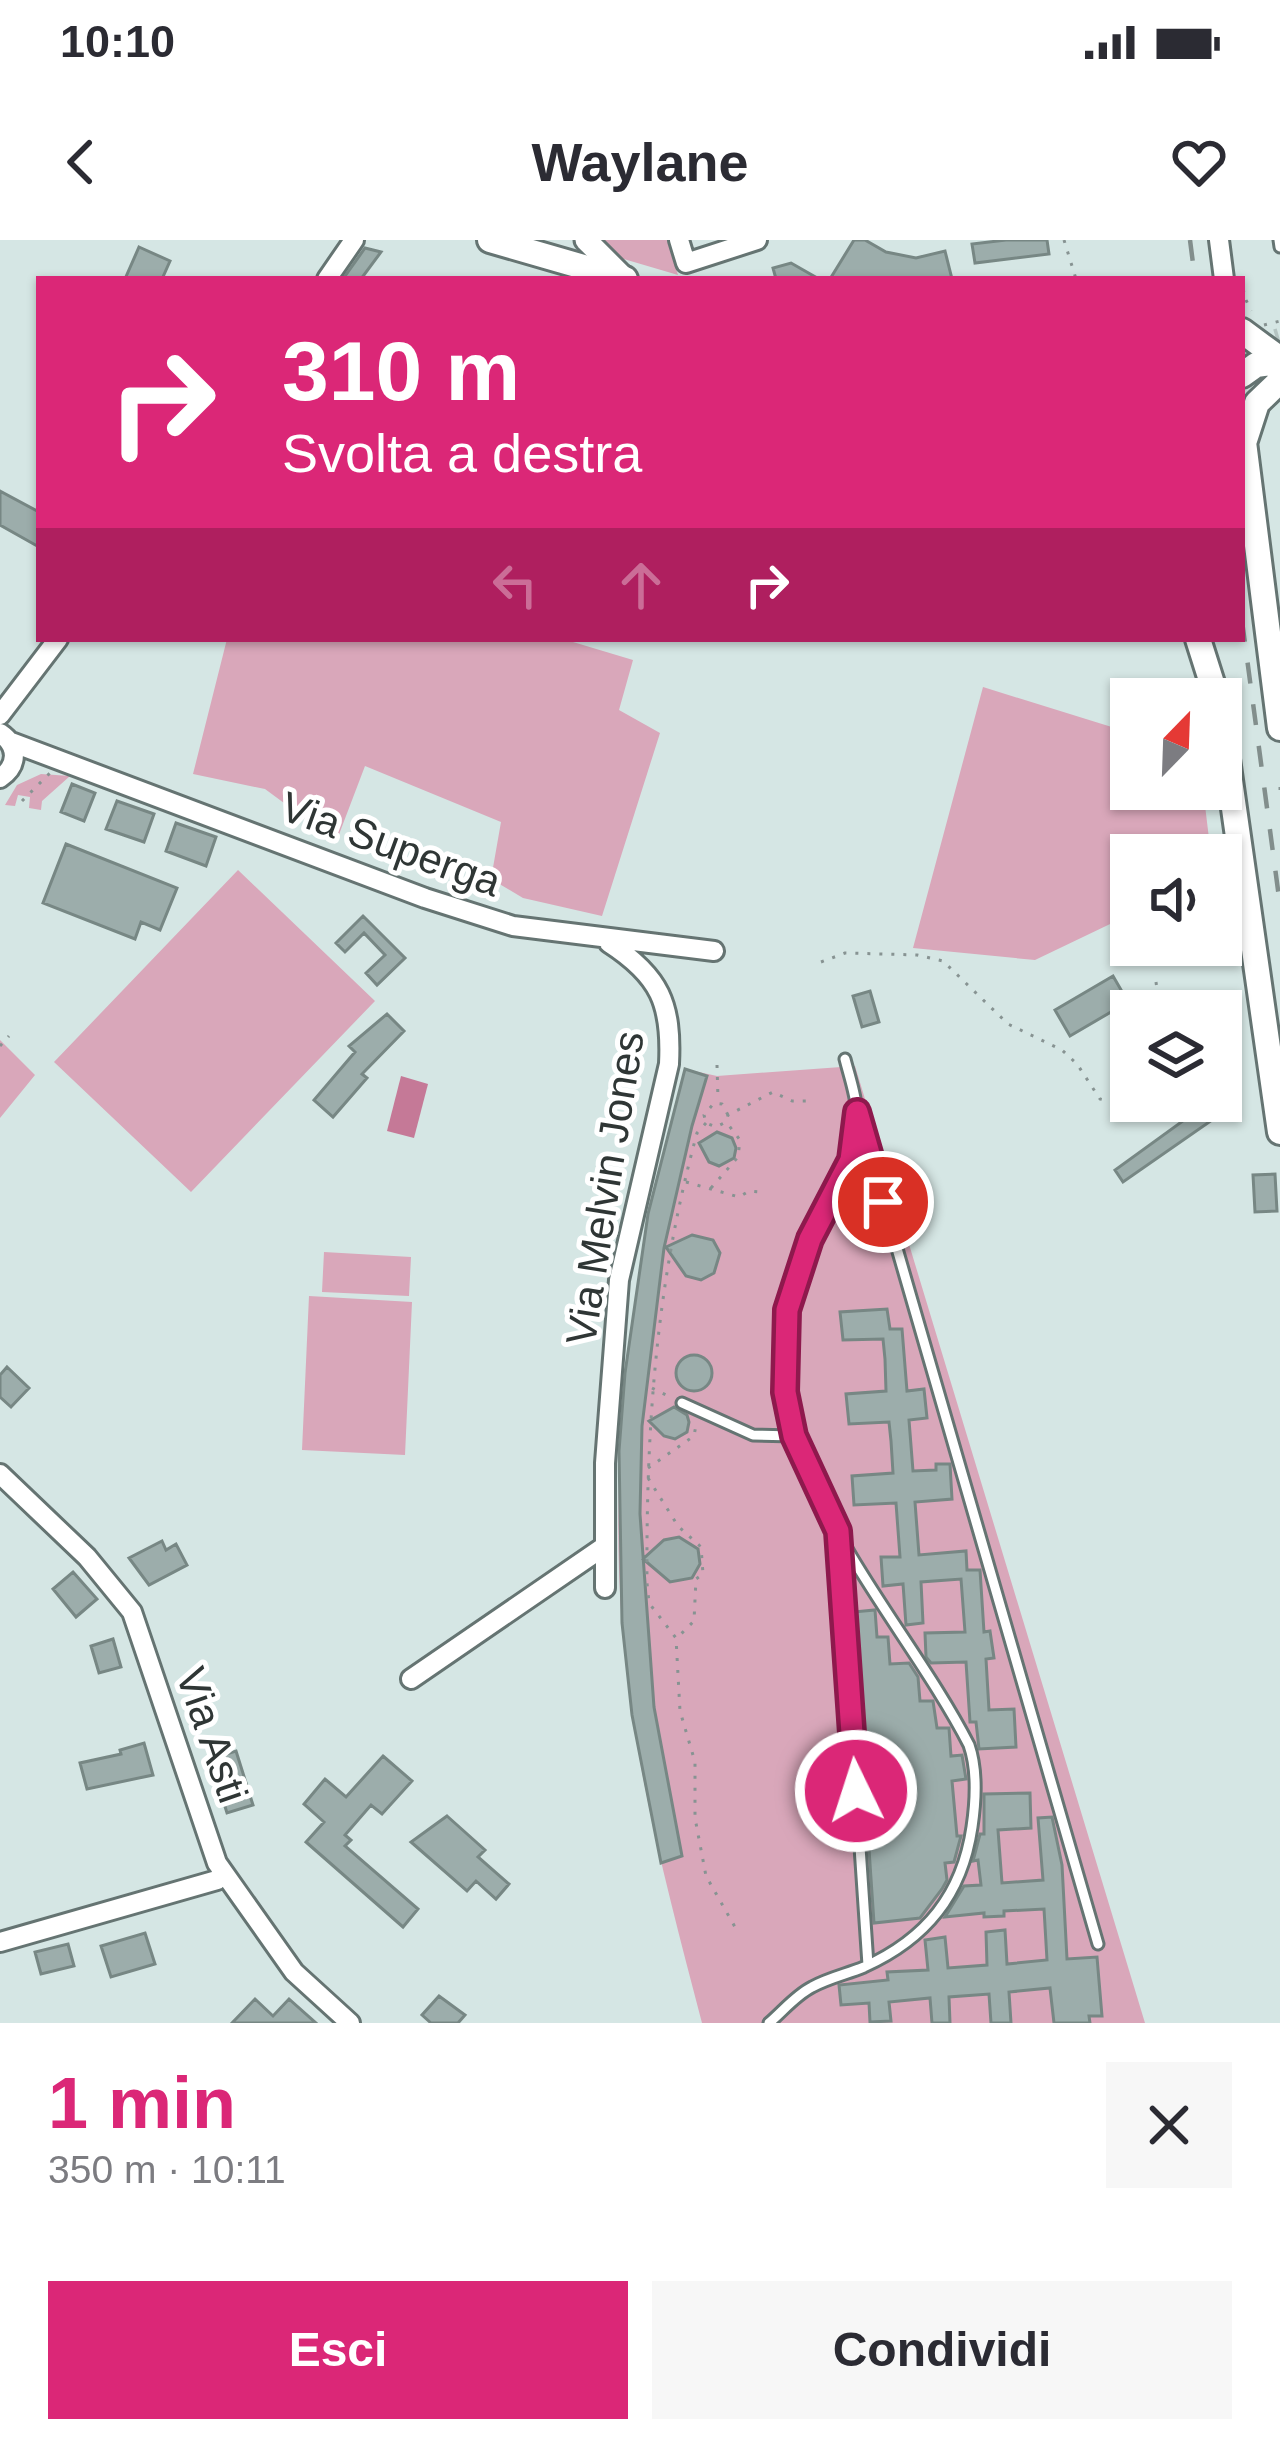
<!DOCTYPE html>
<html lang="it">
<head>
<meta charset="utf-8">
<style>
	:root { --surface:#fff; --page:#f7f7f7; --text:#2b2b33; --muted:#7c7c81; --accent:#db2777 }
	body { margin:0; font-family:Arial,sans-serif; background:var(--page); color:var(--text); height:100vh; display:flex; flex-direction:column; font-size:45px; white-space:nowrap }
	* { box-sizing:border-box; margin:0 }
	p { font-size:39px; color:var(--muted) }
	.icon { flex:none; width:66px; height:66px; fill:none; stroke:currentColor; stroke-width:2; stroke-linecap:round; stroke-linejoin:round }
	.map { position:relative; height:1783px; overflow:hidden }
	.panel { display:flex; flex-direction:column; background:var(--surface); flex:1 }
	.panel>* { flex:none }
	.banner { position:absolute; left:36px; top:36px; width:1209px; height:366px; border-radius:0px; box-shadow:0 3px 9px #0004; background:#db2777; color:#fff; overflow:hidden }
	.needle { width:78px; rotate:23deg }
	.tools { position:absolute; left:1110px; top:438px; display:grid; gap:24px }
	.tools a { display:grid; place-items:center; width:132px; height:132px; border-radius:0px; background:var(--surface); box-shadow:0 3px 9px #0004; font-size:60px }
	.pin { position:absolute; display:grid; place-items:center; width:102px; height:102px; color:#fff; margin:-51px; border:6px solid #fff; border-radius:50%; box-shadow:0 3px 12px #0007 }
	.me { position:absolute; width:132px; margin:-66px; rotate:356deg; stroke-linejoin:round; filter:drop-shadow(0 0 9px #0008) }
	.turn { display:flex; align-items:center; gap:42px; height:252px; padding:0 48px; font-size:54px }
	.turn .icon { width:156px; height:156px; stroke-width:2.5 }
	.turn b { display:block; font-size:84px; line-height:102px }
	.lanes { display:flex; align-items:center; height:114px; padding:0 48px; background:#0003; justify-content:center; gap:60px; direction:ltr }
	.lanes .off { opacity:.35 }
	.round { display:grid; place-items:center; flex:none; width:126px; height:126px; border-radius:0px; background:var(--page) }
	.overview { display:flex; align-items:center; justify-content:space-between; height:204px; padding:0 48px }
	h1 { font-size:72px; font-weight:800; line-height:90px; color:var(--accent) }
	.primary-button { display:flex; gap:24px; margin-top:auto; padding:24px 48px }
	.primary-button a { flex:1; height:138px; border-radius:0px; background:var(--accent); color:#fff; font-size:48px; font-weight:800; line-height:138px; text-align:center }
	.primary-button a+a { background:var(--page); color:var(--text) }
	.status { display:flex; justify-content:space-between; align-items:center; height:84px; padding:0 60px; background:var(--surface); direction:ltr }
	.status svg { height:33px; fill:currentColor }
	header { display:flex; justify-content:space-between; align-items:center; height:156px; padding:0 48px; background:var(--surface); font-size:54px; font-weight:800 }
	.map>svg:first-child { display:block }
	.green { fill:#d9a7ba }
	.water { fill:#c57997 }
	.building { fill:#9cadab; stroke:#778784; stroke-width:3 }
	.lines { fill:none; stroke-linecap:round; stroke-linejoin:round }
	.secondary-tunnel { stroke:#b4c3c1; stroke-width:24; stroke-dasharray:24 12; stroke-linecap:butt }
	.service-casing { stroke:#657472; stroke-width:15 }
	.minor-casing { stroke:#657472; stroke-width:24 }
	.tertiary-casing { stroke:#657472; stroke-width:27 }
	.secondary-casing { stroke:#657472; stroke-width:30 }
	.path { stroke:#879392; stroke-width:3; stroke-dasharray:3 9; stroke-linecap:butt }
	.service { stroke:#fff; stroke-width:9 }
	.minor { stroke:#fff; stroke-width:18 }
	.tertiary { stroke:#fff; stroke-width:21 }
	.secondary { stroke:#fff; stroke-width:24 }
	.rail { stroke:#828e8c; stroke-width:4.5; stroke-dasharray:21 21; stroke-linecap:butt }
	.route-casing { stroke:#8e194d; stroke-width:30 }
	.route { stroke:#db2777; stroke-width:21 }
	.labels { text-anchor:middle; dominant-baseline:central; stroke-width:10; stroke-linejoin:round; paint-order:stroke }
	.street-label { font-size:42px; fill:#2f3635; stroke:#fff }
</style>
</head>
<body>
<div class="status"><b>10:10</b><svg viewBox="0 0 49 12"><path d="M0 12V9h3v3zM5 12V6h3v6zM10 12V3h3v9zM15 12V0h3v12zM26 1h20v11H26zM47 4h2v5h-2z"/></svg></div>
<header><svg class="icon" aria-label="back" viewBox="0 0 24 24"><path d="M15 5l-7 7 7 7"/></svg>Waylane<svg class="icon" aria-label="heart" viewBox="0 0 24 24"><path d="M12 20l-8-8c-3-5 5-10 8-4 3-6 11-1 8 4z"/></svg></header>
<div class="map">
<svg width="1280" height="1783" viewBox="0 0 1280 1783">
	<rect width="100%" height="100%" fill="#d5e6e4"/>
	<path class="green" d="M599 0H667L678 35 617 17Z
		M227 399H563L633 420 619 470 660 493 602 676 523 658 491 639 501 582 365 526 338 597 322 591 265 549 193 534Z
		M983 447 1131 493V549H1203L1211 615H1131V674L1035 720 913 708Z
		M41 534 70 536 42 561 41 570 29 568 30 557 18 555 15 566 5 565 17 545Z
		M238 630 375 761 191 952 54 822Z
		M0 800 35 835 0 878Z
		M855 826 1145 1783H702C676 1683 649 1583 633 1480 599 1261 627 1041 685 829L717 836Z
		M324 1012 411 1017 409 1056 322 1052Z
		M309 1056 412 1062 405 1215 302 1210Z"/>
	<path class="water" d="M401 836 428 844 414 898 387 891Z"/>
	<path class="building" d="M854 0H865L886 12 916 18 945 11 952 39H830Z
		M1006 0H1047L1049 14 975 23 972 4Z
		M139 7 170 21 162 39H125Z
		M365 8 381 12 361 39H343Z
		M791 23 819 39H776L773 28Z
		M0 251 39 272V307L0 285Z
		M72 544 95 553 84 581 61 572Z
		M117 561 154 574 144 602 106 589Z
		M176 583 216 597 206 626 166 611Z
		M66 604 177 648 160 690 141 682 135 699 43 663Z
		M363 676 405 718 377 745 366 733 385 715 364 693 345 712 336 703Z
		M1113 736 1128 762 1070 796 1055 770Z
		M870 751 879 782 862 787 853 756Z
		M387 774 404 791 362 834 367 838 333 877 314 860 355 812 349 806Z
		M685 829 707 836 692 886 664 1008 642 1186 640 1274 654 1467 682 1616 661 1623 632 1475 622 1383 619 1211 625 1133 648 974Z
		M1185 861H1202L1215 878 1123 942 1115 930 1187 878 1178 866Z
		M717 892 732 898 736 908 734 918 719 926 709 922 699 903Z
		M1275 934 1277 971 1255 972 1253 935Z
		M692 995 713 1000 720 1013 714 1033 701 1040 686 1036 666 1007Z
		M887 1069 890 1089H902L907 1151 924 1149 927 1178 909 1180 913 1231 936 1230V1224H950L952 1259 915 1262 919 1315 966 1311 967 1330H980L984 1392 990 1391 994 1418 986 1419 989 1470 1014 1469 1016 1507 979 1509 976 1482H970L966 1422 931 1423 926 1417 925 1393 965 1392 961 1339 921 1342 923 1383 906 1385 903 1344 883 1346 881 1317H900L896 1263 854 1265 852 1236 893 1233 891 1201 889 1182 849 1184 846 1154 886 1151 885 1119 883 1099 843 1100 840 1072Z
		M676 1133a18 18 0 1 1 36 0a18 18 0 1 1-36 0Z
		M7 1127 29 1148 11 1167 0 1157V1135Z
		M674 1167 687 1175 689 1182 687 1192 675 1199 664 1196 649 1181Z
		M679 1297 698 1309 700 1324 692 1338 670 1342 643 1319 664 1300Z
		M162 1301 166 1310 176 1304 187 1325 149 1345 129 1318Z
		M73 1332 97 1359 76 1377 53 1349Z
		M875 1370 877 1397H888L890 1424 909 1423 918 1437 920 1461H933L937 1488H949L951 1516 962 1515 966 1539 952 1541 957 1596H961L954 1622 945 1623 947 1640 942 1649 920 1678 874 1683 853 1372Z
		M113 1399 121 1427 99 1433 91 1406Z
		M144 1503 153 1535 87 1549 80 1523 121 1514 120 1510Z
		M236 1511 253 1565 227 1573 210 1519Z
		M383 1516 412 1541 382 1574 371 1565 345 1595 351 1600 345 1606 418 1669 403 1687 306 1602 324 1582 304 1564 325 1539 346 1557Z
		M1030 1553 1031 1588 998 1590 1002 1643 1043 1640 1038 1578 1052 1577 1062 1625 1067 1719 1097 1717 1102 1776H1089L1090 1783H1054L1050 1748 1009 1752 1011 1783H991L989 1754 949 1757 950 1783H932L930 1758 889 1762 891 1781 870 1782 869 1763 841 1765 839 1745 888 1740 887 1732 928 1730 925 1700 945 1697 948 1728 987 1725 986 1692 1005 1690 1007 1724 1047 1720 1044 1669 1004 1671V1676L984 1677V1673L945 1677 964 1646 981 1645 978 1620 973 1621 980 1594H984V1554Z
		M447 1576 485 1610 478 1617 509 1644 496 1659 476 1641 467 1651 411 1602Z
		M145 1693 155 1724 111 1737 101 1706Z
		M68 1704 74 1726 41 1734 35 1712Z
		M439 1756 465 1775 458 1783H431L422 1775Z
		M255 1759 273 1776 289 1759 316 1783H232Z"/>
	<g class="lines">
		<path class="secondary-tunnel" d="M1242 111 1280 100"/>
		<defs>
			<path id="service" d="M1279 0 1280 7
				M859 877 1098 1704
				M682 1163 753 1195 794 1196
				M839 1297 868 1725
				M769 1783C783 1771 796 1755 812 1747 828 1738 847 1734 864 1727 926 1699 962 1655 972 1587 976 1560 978 1531 969 1505 901 1372 755 1231 788 1068 792 1046 801 1020 810 999 828 956 860 921 857 872 856 855 849 835 845 819"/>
			<path id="minor" d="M679 0 686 23 757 0
				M1219 0 1224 39
				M327 39 354 0
				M0 475 58 399
				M0 493C19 506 18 526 0 538
				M11 502 425 658 513 686 714 711
				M0 1234 87 1317 132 1372 217 1623 294 1732 350 1783
				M605 1348V1223L619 1040 669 824C672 764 660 736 609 703
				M411 1439 605 1306
				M0 1702 217 1640 223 1632"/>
			<path id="tertiary" d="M586 0 624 38"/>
			<path id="secondary" d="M490 0 625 39
				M1242 91 1280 119
				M1242 135 1256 125 1280 122
				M1242 186 1280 488
				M1245 200 1257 163 1280 141
				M1198 399 1217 459
				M1221 477 1280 892"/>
		</defs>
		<use href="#service" class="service-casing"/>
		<use href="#minor" class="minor-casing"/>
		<use href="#tertiary" class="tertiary-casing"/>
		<use href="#secondary" class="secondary-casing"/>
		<path class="path" d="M1064 0 1076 39
			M1242 51 1245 50
			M1246 60 1251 71
			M1264 85 1280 81
			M1280 547V555
			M22 561 50 533
			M821 722 845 713 917 715 943 721 1008 784 1062 810 1077 824 1100 859 1119 863 1131 856
			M1156 742 1160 771
			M0 806 9 796
			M717 825 718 859
			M728 875 722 864 714 863 704 875 706 883 716 887 726 882 728 875 773 852 792 861H814
			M706 883 697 893C656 1043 646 1187 647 1343L649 1363 676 1398 680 1471 695 1522V1578L706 1636 735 1687
			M686 942 739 957 749 951 761 952
			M711 948 738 917 740 900 727 883
			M652 1148 670 1157
			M648 1228 694 1196 696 1185
			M648 1238 678 1286 701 1307 703 1334 696 1339 694 1381 677 1398"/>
		<use href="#service" class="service"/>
		<use href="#minor" class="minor"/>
		<use href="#tertiary" class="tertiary"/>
		<use href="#secondary" class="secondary"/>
		<path class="rail" d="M1190 0 1195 39
			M1242 381 1280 665"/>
	</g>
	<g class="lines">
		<defs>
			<path id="route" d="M856 1551 838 1291 794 1196 785 1152 787 1070 810 999 851 920 857 872 883 962"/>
		</defs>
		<use href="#route" class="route-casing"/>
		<use href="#route" class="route"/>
	</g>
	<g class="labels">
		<g class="street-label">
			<text transform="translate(391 604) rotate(20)">Via Superga</text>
			<text transform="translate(605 948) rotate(-81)">Via Melvin Jones</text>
			<text transform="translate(212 1495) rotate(71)">Via Asti</text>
		</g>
	</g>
</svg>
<div class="tools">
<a><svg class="needle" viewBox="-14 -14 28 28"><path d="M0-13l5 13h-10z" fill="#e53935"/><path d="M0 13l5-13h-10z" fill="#7c7c81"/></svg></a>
<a><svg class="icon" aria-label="sound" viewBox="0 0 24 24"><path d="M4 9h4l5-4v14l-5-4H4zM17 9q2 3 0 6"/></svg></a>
<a><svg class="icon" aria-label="layers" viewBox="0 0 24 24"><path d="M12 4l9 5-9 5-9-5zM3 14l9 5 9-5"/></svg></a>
</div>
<div class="pin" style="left:883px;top:962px;background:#d93025"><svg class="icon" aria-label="arrive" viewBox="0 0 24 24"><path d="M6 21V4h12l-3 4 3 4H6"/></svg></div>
<svg class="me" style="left:856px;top:1551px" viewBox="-20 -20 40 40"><circle r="17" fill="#db2777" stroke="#fff" stroke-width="3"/><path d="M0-11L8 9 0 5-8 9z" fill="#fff"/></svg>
<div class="banner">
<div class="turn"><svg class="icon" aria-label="right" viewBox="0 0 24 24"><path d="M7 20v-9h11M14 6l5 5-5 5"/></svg><div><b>310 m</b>Svolta a destra</div></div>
<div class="lanes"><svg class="icon off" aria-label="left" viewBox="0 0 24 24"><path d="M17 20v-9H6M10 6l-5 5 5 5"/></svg><svg class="icon off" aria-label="ahead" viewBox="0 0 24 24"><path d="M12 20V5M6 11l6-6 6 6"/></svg><svg class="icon" aria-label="right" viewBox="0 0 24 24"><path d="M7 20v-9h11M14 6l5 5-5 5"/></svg></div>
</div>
</div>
<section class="panel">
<div class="overview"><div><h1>1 min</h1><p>350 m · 10:11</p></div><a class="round"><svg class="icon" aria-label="close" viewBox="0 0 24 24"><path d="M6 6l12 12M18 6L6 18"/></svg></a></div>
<div class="primary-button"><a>Esci</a><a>Condividi</a></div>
</section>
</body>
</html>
